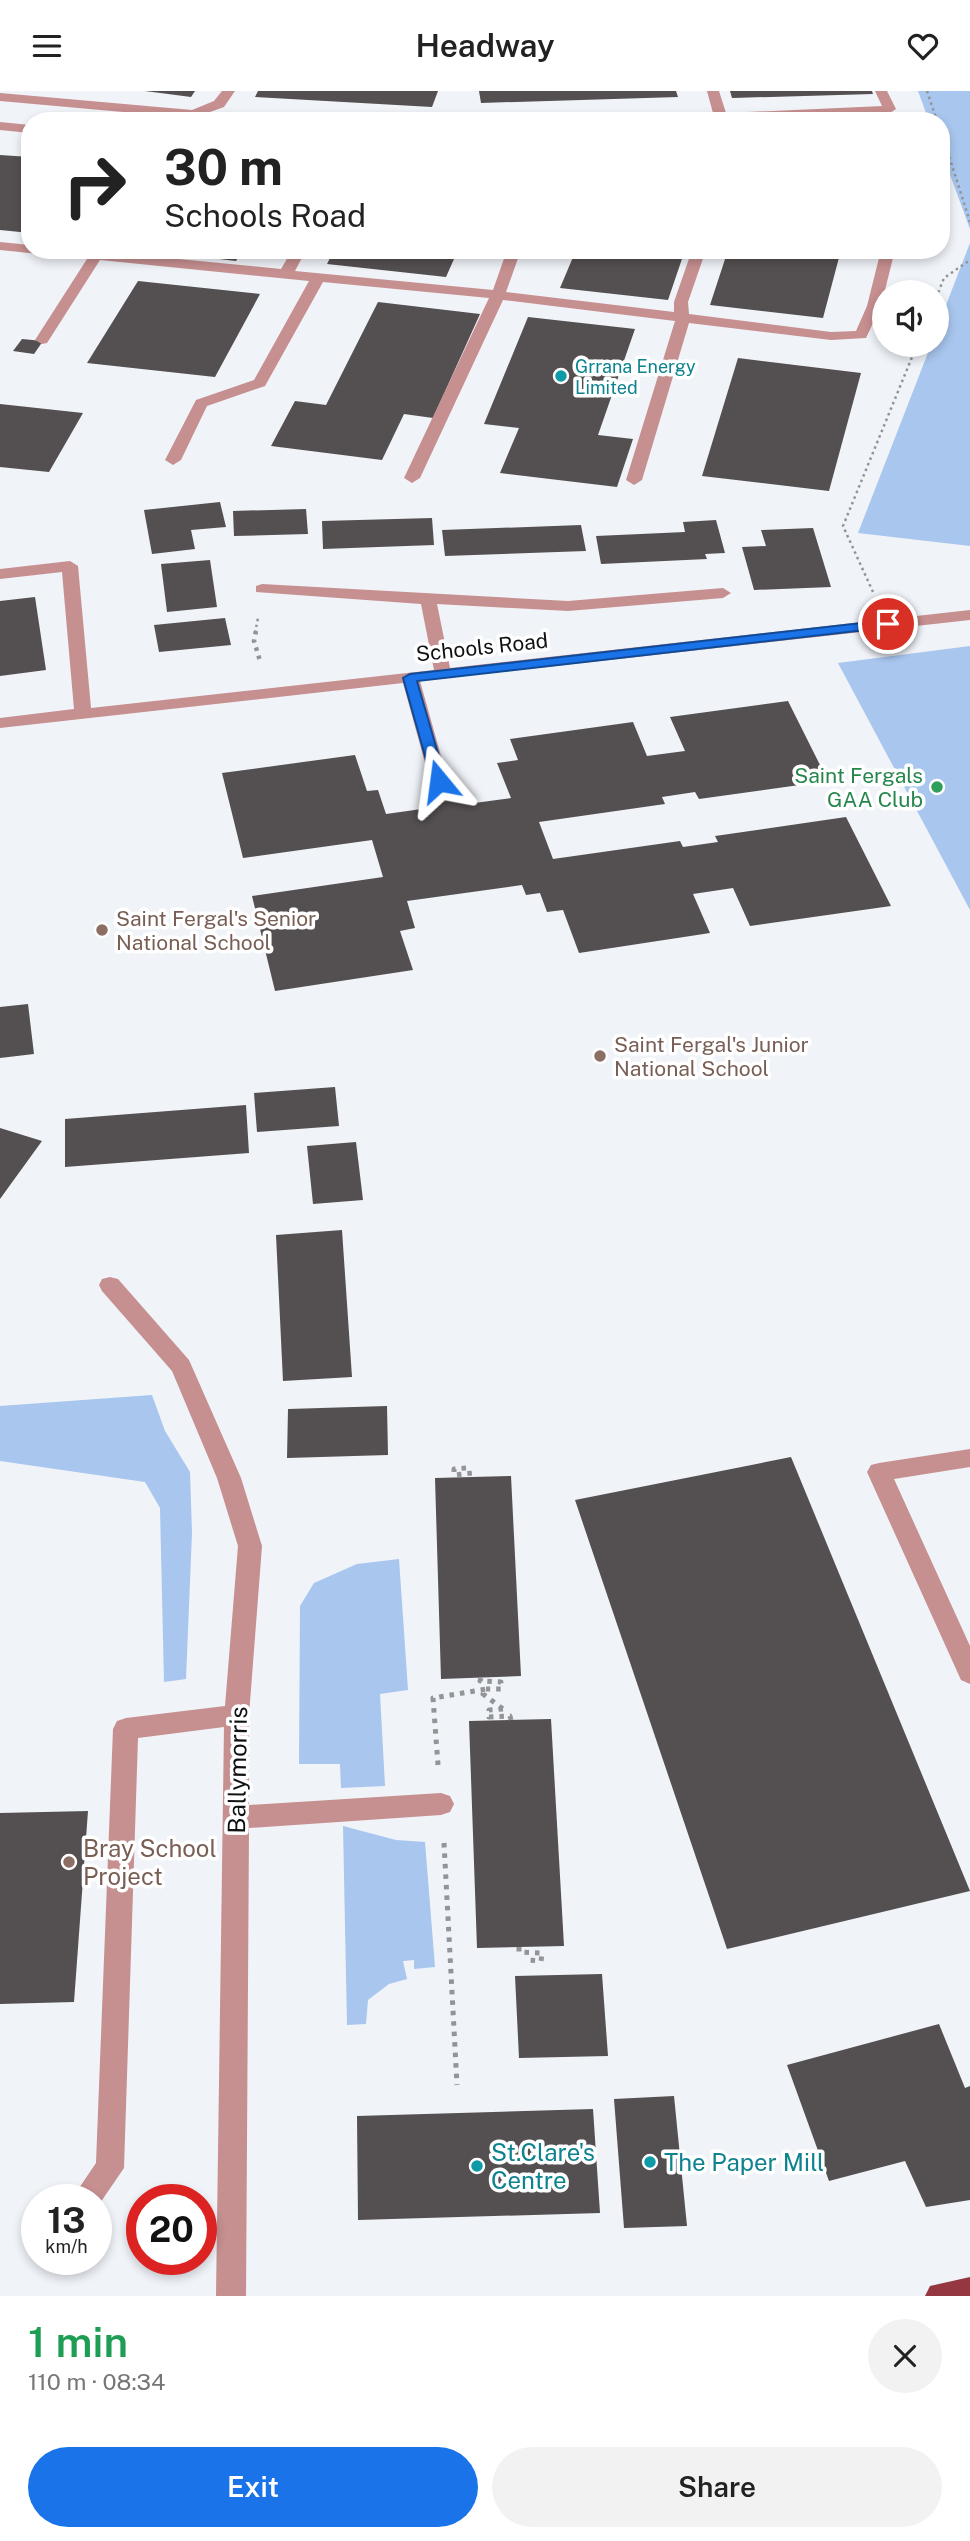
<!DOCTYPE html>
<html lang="en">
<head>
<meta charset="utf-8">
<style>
	:root { --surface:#fff; --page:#f2f2f2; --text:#222; --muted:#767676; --accent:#1a73e8 }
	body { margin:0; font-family:"Public Sans",sans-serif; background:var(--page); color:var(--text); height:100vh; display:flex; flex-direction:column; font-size:26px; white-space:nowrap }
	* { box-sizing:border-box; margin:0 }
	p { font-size:23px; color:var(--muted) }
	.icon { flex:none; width:38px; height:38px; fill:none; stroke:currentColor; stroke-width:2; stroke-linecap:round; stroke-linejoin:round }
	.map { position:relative; height:2205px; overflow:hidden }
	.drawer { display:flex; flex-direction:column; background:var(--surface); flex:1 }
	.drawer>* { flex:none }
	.top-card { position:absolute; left:21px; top:21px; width:929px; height:147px; border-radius:28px; box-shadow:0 4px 10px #0003; background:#fff; color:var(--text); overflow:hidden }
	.fabs { position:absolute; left:872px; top:189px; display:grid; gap:14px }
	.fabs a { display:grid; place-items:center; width:77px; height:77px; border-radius:50%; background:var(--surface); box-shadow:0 4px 10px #0003; font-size:35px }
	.speed { position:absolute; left:21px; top:2093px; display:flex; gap:14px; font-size:35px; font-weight:700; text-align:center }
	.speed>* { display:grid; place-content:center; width:91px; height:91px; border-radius:50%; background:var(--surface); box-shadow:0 4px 10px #0003; line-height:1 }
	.speed small { font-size:18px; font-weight:400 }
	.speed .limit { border:10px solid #d22; background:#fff; color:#111 }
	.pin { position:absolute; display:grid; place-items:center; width:60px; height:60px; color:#fff; margin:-30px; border:4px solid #fff; border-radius:50%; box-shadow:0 2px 7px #0007 }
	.me { position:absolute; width:77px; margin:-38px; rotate:344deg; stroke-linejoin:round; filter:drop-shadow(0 0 5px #0008) }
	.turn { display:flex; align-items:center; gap:24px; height:147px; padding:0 28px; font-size:32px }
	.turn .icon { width:91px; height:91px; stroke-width:2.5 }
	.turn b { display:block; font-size:49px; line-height:60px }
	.round { display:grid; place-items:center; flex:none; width:74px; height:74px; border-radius:37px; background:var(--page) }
	.summary { display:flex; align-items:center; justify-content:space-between; height:119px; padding:0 28px }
	h1 { font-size:42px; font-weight:600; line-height:52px; color:#1e9e55 }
	.cta { display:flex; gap:14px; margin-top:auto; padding:14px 28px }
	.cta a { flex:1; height:80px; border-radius:42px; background:var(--accent); color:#fff; font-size:28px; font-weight:600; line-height:80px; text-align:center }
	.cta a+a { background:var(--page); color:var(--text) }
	header { display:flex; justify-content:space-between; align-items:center; height:91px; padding:0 28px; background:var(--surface); font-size:32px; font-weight:600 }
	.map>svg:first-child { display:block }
	.green { fill:#a8c6ee }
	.building { fill:#544f50 }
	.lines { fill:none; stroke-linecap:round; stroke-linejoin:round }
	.path-far2 { stroke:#929498; stroke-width:2.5; stroke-dasharray:2.5 3.5; stroke-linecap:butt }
	.path-far1 { stroke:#929498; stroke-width:4.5; stroke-dasharray:3.5 5; stroke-linecap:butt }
	.path { stroke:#929498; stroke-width:5; stroke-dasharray:4.5 6; stroke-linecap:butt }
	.minor { fill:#c68f90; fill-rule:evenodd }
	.major { fill:#953740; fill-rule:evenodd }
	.route { fill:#1a73e8; stroke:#114b97; stroke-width:2 }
	.culture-dot { fill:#0f9aa8; stroke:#fff; stroke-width:2.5 }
	.leisure-dot { fill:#2e9e5b; stroke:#fff; stroke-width:2.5 }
	.education-dot { fill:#8d6e63; stroke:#fff; stroke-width:2.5 }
	.labels { text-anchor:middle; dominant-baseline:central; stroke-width:7; stroke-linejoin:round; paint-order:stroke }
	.far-culture-label { font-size:18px; fill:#0d838f; stroke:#fff; text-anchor:start }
	.street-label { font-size:21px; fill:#101113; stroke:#fff }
	.leisure-label { font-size:21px; fill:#27864d; stroke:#fff; text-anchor:end }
	.education-label { font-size:21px; fill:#785e54; stroke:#fff; text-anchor:start }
	.near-street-label { font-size:24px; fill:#101113; stroke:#fff }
	.near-education-label { font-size:24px; fill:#785e54; stroke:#fff; text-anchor:start }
	.near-culture-label { font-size:24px; fill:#0d838f; stroke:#fff; text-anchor:start }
</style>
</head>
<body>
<header><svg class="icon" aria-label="menu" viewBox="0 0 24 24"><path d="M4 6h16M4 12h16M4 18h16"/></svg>Headway<svg class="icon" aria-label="heart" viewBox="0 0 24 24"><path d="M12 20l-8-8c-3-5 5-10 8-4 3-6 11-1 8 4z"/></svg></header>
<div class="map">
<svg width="970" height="2205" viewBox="0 0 970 2205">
	<rect width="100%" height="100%" fill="#f0f3f8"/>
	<path class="green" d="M918 0H970V138L942 62V30H929Z
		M970 152V455L858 442 931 254H936V240Z
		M970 555V819L838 572Z
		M152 1304 165 1340 190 1381 192 1442 186 1588 164 1591 160 1417 145 1391 0 1370V1315Z
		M399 1468 408 1599 380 1603 385 1695 341 1697 340 1673H299L300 1515 314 1492 357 1473Z
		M343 1735 396 1749 425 1751 435 1876 414 1878V1869L403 1870 407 1888 389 1893 368 1909 366 1933 347 1934Z"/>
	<path class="building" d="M145 0H195L191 6Z
		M258 0H438L432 16 255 6Z
		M479 0H676L678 6 481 12Z
		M730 0H872L873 3 732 7Z
		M0 64 30 66V142L0 139Z
		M143 159H242L236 170Z
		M334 159H458L446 186 327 173Z
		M576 159H685L668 209 560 197Z
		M728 159H841L823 227 710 214Z
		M138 190 260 203 215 286 87 272Z
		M378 211 480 223 433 327 404 323 382 369 271 355 295 310 326 314Z
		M528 226 635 238 598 344 633 348 617 396 500 382 519 337 484 333Z
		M22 248 43 250 34 263 13 260Z
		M738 267 861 282 829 400 702 385Z
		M0 313 83 322 49 381 0 376Z
		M220 411 226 436 191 439 195 458 152 463 144 419Z
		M306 418 308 443 234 445 233 420Z
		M432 427 434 454 323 458 322 430Z
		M716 429 725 462 705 463 707 468 601 473 596 445 685 441 683 431Z
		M581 434 586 460 445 465 442 439Z
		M813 437 831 496 754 499 742 456 766 455 761 439Z
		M210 469 217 516 167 521 161 473Z
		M35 506 46 579 0 585V510Z
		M225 527 231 554 159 561 154 534Z
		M788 610 828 690 699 708 695 701 662 706 665 713 539 731 553 768 680 750 683 756 718 751 715 745 846 726 891 815 750 835 733 797 693 803 710 842 579 862 563 819 547 821 540 802 526 804 522 794 407 810 415 837 400 840 413 879 275 900 252 805 383 786 372 749 243 767 222 682 355 664 367 700 378 699 386 723 429 717 426 708 463 703 467 713 511 707 497 672 518 669 510 648 633 631 647 665 685 660 670 626Z
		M28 913 34 963 0 967V916Z
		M335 996 339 1035 257 1041 254 1002Z
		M246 1014 249 1062 65 1076V1028Z
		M0 1037 42 1050 0 1108Z
		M356 1051 363 1109 313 1113 307 1055Z
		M342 1139 352 1286 283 1290 276 1144Z
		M387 1315 388 1364 287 1367 288 1318Z
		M791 1366 970 1800 727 1858 575 1409Z
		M511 1385 521 1585 441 1588 435 1387Z
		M551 1628 564 1855 477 1857 469 1630Z
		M88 1720 74 1911 0 1913V1722Z
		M602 1883 608 1965 519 1967 515 1885Z
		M939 1933 965 1997 970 1995V2109L926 2116 905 2070 829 2090 787 1974Z
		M674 2005 687 2135 624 2137 614 2008Z
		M593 2018 600 2122 358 2129 357 2025Z"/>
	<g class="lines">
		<path class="path-far2" d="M927 0 937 30
			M942 43 970 131
			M936 207 944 187 970 169
			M873 501 843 435 917 254
			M255 542 258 527"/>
		<path class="path-far1" d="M256 540 254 550 260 570"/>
		<path class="path" d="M466 1377 454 1378V1384L473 1382 474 1385
			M481 1587 480 1590 501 1591V1598H486
			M503 1618 489 1619V1626L510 1625 511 1629
			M438 1674 433 1607 486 1598 483 1603 503 1618
			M444 1752 457 1994
			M519 1856V1861L542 1862 541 1870 526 1869"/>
		<path class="minor" d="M222 0H235L224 16 210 21 270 26 276 30H224L0 10V2L192 19 214 10Z
			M707 0H719L726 22 882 15 875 0H887L896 18 890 22 721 30H619L625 26 713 22Z
			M0 31 30 34V42L0 39Z
			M0 151 30 154V159H86L281 178 292 159H306L295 180 493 199 507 159H521L506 201 674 221V211L692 159H706L688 211 689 223 831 241 856 240 867 215 881 159H895L881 215 866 247 831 249 689 232 642 389 634 394 626 389 675 230 503 209 420 387 412 392 404 387 489 207 323 191 265 295 207 315 181 369 173 374 165 369 196 309 254 289 309 190 100 169 47 252 42 253 35 249 87 168 0 159Z
			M70 470 78 475 91 617 434 579 421 513 256 501V495L262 493 568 510 723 497 731 502 723 507 568 520 437 513 450 577 970 519V529L420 590 448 690 439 696 430 690 403 592 0 637V627L74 618 62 481 0 488V478Z
			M110 1186 118 1188 189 1269 241 1387 262 1455 249 1624V1714L441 1702 450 1705 454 1713 450 1721 441 1724 249 1737 246 2205H216L224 1636 138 1647 124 2077 96 2118V2109H71L96 2072 113 1638 117 1630 126 1627 225 1615 238 1455 217 1387 172 1280 102 1200 99 1194 102 1188Z
			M970 1358V1376L894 1388 970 1555V1593L961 1589 867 1381 871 1374 879 1372Z"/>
		<path class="major" d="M970 2186V2205H925L930 2195Z"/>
	</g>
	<path class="route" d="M888 529 894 533 892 536 417 590 446 690 439 694 432 690 403 587 410 583Z"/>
	<g class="culture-dot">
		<circle cx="561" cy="285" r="7"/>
		<circle cx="650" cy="2071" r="7"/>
		<circle cx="477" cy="2075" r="7"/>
	</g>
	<circle class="leisure-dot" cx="937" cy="696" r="7"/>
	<g class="education-dot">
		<circle cx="102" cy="839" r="7"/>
		<circle cx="600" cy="965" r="7"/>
		<circle cx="69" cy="1771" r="7"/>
	</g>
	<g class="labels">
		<g class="far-culture-label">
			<text x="575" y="275">Grrana Energy<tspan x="575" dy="21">Limited</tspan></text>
		</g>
		<g class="street-label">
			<text transform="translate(482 556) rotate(-6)">Schools Road</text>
		</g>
		<g class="leisure-label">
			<text x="923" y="684">Saint Fergals<tspan x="923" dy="24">GAA Club</tspan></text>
		</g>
		<g class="education-label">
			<text x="116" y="827">Saint Fergal's Senior<tspan x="116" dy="24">National School</tspan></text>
			<text x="614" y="953">Saint Fergal's Junior<tspan x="614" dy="24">National School</tspan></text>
		</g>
		<g class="near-street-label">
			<text transform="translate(237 1679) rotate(-89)">Ballymorris</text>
		</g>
		<g class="near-education-label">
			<text x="83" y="1757">Bray School<tspan x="83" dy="28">Project</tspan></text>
		</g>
		<g class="near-culture-label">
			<text x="491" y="2061">St.Clare's<tspan x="491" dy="28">Centre</tspan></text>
			<text x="664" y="2071">The Paper Mill</text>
		</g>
	</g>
</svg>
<div class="fabs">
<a><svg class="icon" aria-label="sound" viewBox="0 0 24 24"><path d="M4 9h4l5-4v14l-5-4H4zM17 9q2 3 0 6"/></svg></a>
</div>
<div class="speed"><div>13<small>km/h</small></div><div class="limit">20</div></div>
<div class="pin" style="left:888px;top:533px;background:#d93025"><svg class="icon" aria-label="arrive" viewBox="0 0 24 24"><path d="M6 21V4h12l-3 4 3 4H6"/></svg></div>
<svg class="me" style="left:439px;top:690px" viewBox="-20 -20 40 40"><path d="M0-17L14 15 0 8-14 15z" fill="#1a73e8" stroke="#fff" stroke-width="4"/></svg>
<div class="top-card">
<div class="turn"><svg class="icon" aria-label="right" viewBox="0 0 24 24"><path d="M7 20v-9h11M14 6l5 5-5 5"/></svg><div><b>30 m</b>Schools Road</div></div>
</div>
</div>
<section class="drawer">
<div class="summary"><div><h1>1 min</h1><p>110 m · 08:34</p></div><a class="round"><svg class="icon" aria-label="close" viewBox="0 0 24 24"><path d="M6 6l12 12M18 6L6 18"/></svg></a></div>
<div class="cta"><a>Exit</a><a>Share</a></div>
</section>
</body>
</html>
